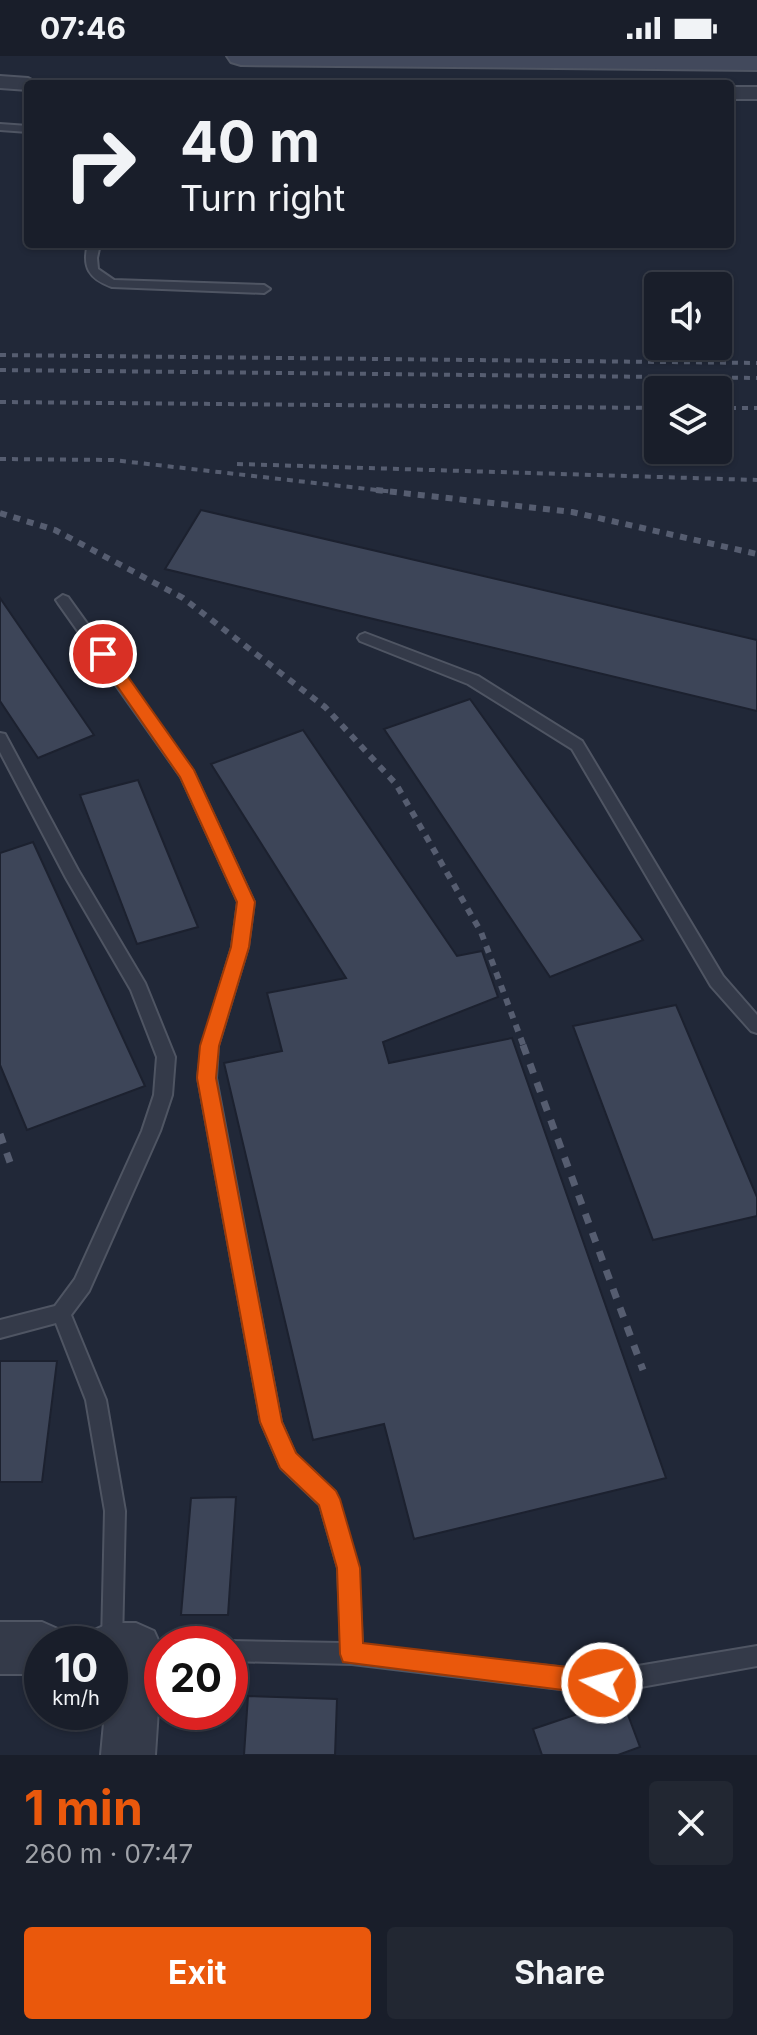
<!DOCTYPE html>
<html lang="en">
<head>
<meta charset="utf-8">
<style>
	:root { --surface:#191e2a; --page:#222732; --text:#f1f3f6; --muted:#9fa2a8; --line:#373c47; --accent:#ea580c }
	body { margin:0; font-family:Inter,sans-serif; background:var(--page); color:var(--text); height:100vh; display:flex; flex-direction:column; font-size:30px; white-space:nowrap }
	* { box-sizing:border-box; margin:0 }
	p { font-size:26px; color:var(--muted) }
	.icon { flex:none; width:44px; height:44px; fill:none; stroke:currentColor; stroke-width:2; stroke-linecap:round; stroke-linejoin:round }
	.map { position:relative; height:1699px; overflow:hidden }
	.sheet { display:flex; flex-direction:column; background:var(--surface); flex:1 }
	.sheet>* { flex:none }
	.guide { position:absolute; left:24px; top:24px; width:710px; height:168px; border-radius:8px; box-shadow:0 2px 6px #0004,0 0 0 2px var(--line); background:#191e2a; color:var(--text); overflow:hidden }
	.fabs { position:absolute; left:644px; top:216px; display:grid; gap:16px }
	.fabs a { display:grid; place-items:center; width:88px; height:88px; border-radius:8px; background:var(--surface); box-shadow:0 2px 6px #0004,0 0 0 2px var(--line); font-size:40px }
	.speed { position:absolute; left:24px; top:1570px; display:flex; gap:16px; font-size:40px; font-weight:700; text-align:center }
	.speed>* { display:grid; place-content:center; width:104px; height:104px; border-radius:50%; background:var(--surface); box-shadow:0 2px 6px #0004,0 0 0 2px var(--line); line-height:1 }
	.speed small { font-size:20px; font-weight:400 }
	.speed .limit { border:12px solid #d22; background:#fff; color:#111 }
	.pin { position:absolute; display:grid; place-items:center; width:68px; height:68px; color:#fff; margin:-34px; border:4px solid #fff; border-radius:50%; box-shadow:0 2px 8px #0007 }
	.me { position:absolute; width:88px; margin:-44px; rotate:277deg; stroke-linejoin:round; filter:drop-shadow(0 0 6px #0008) }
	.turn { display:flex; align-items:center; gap:28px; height:168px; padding:0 24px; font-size:36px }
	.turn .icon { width:104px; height:104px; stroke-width:2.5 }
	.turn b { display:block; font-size:56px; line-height:68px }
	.round { display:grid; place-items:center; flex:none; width:84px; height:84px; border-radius:8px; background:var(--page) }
	.headline { display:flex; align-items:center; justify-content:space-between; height:136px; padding:0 24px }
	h1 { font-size:48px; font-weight:700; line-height:60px; color:var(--accent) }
	.button { display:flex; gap:16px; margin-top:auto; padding:16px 24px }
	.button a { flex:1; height:92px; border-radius:8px; background:var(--accent); color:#fff; font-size:32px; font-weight:700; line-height:92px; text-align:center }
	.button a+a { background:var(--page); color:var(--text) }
	.status { display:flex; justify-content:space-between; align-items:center; height:56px; padding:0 40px; background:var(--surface); direction:ltr }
	.status svg { height:22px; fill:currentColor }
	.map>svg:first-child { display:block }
	.building { fill:#3d4558; stroke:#1c212f; stroke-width:2 }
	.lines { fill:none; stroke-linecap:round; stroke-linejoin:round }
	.service-casing { stroke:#4f5563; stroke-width:4 }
	.minor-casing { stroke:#4f5563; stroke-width:4 }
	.tertiary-casing { stroke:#4f5563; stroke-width:4 }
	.secondary-casing { stroke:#4f5563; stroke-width:4 }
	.service { fill:#343a49; fill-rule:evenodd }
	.minor { fill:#343a49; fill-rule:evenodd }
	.tertiary { fill:#343a49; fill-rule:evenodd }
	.secondary { fill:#42495c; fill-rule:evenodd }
	.rail-far2 { stroke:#565d70; stroke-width:4; stroke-dasharray:6 6; stroke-linecap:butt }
	.rail-far1 { stroke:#565d70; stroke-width:6; stroke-dasharray:7 7; stroke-linecap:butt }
	.rail { stroke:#565d70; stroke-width:7; stroke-dasharray:10 10; stroke-linecap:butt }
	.route { fill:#ea580c; stroke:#983908; stroke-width:2 }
</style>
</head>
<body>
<div class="status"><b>07:46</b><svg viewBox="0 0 49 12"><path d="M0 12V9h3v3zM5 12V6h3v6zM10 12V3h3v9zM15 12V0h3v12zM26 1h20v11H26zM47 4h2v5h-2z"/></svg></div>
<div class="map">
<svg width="757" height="1699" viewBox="0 0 757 1699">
	<rect width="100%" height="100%" fill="#212838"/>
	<path class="building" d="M201 454 757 584V655L165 513Z
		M0 542 94 679 38 702 0 645Z
		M470 643 643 884 550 921 384 673Z
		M303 674 457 900 482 895 498 941 383 986 389 1007 512 982 666 1422 414 1483 384 1368 313 1384 224 1007 282 995 267 937 346 922 211 708Z
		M138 724 198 871 137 888 80 739Z
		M33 786 145 1030 27 1074 0 1009V797Z
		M676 949 757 1141V1160L653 1184 573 970Z
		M0 1305H57L42 1426H0Z
		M236 1441 228 1559H181L191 1442Z
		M248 1640 337 1643 335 1699H244Z
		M622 1643 640 1691 618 1699H542L533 1673Z"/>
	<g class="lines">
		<defs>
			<path id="service" d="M0 68 28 70V76L0 74Z
				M88 188H100L97 202 98 213 114 224 264 229 270 233 264 237 112 231C89 223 82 211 88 188Z
				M63 539 68 541 193 715 254 846 248 891 218 990 216 1022 281 1366 295 1398 335 1436 338 1443 358 1512 362 1589 602 1616 757 1590V1610L602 1638 352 1608 230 1605V1588H222L230 1585 341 1587 338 1512 320 1449 281 1412 261 1366 198 1022 202 990 232 891 238 846 181 721 58 547 56 544Z
				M365 577 478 620 582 685 723 920 757 959V977L751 975 711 930 572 693 468 628 360 585 358 582 360 579Z
				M0 677 5 678 78 814 145 927 175 1001 172 1039 160 1075 89 1235 71 1259 106 1344 125 1455 122 1587 119 1594 112 1597 110 1588 102 1587 105 1455 86 1344 56 1267 0 1282V1264L55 1250 75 1223 142 1075 154 1039 157 1001 131 934 66 822 0 696Z"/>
			<path id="minor" d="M0 20 28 22 39 28H28V34L0 32Z
				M730 31H757V43H730Z"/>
			<path id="tertiary" d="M0 1566H42L60 1574 66 1588H42V1618H0Z
				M110 1567H136L154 1575 162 1593 155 1699H101L105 1656H110V1588H86L92 1575Z"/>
			<path id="secondary" d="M227 0H757V14L241 9 231 6Z"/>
		</defs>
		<use href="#service" class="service-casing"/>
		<use href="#minor" class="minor-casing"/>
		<use href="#tertiary" class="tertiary-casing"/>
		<use href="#secondary" class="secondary-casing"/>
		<use href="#service" class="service"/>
		<use href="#minor" class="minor"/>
		<use href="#tertiary" class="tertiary"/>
		<use href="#secondary" class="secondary"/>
		<path class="rail-far2" d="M0 299 757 307
			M0 314 757 322
			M0 346 658 352
			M718 352H757
			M0 403 113 404 394 436
			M237 408 757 424"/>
		<path class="rail-far1" d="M376 434 572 456 757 498
			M0 457 55 474 183 542 325 651 396 728 481 876 524 991"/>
		<path class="rail" d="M523 989 643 1314
			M0 1078 12 1112"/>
	</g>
	<path class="route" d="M103 593 109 594 194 714 255 846 249 891 219 990 216 1022 282 1366 296 1397 336 1435 340 1443 360 1512 363 1587 602 1615 610 1619 614 1627 610 1636 602 1639 343 1606 340 1598 337 1512 319 1449 280 1412 260 1366 197 1022 200 990 231 891 237 846 180 721 95 598Z"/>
</svg>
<div class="fabs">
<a><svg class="icon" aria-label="sound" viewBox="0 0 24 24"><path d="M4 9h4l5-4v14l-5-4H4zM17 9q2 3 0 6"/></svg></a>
<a><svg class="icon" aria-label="layers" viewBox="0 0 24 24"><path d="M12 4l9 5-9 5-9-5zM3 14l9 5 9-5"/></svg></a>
</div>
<div class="speed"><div>10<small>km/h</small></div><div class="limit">20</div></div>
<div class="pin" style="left:103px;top:598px;background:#d93025"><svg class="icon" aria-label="arrive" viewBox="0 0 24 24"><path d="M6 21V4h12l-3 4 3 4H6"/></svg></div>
<svg class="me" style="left:602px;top:1627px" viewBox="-20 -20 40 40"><circle r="17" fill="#ea580c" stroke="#fff" stroke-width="3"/><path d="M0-11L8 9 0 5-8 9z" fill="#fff"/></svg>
<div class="guide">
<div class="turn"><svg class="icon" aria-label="right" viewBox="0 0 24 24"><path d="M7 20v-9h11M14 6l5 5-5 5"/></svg><div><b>40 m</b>Turn right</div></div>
</div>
</div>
<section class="sheet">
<div class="headline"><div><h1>1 min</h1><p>260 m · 07:47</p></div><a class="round"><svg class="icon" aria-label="close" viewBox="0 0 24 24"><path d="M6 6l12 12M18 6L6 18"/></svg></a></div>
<div class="button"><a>Exit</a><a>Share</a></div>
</section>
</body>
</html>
